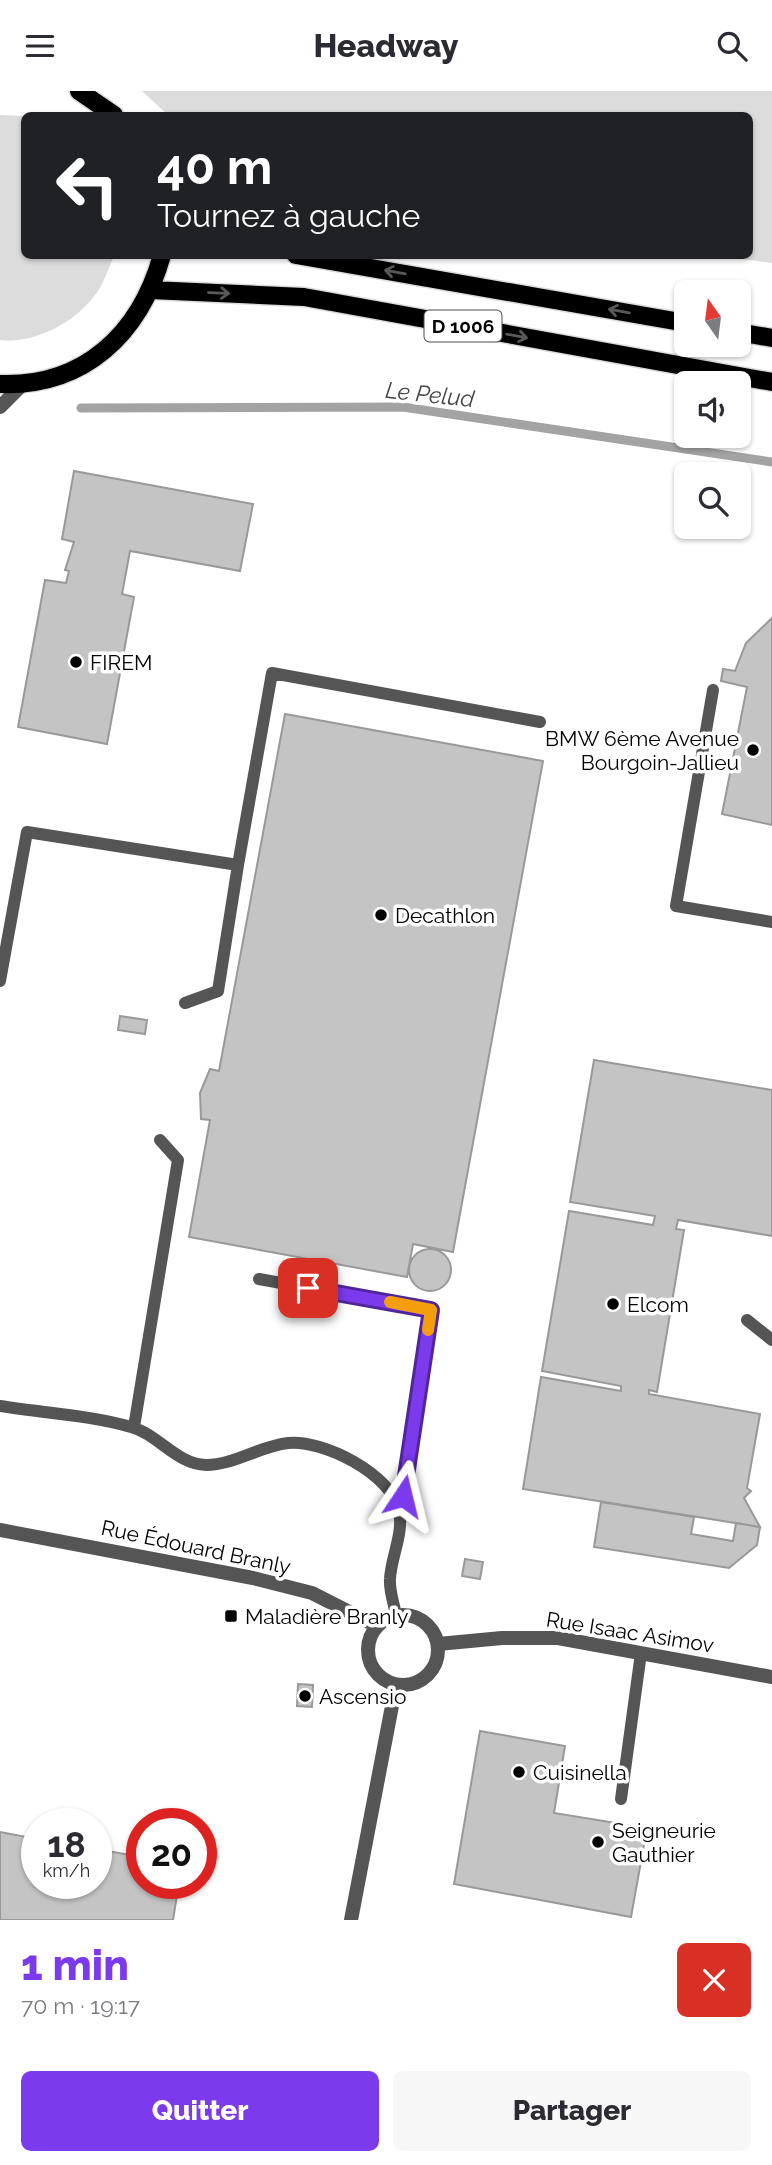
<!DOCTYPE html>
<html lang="fr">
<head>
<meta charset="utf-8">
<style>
	:root { --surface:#fff; --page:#f7f7f7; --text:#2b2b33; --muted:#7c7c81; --accent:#7c3aed }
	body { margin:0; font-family:Raleway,sans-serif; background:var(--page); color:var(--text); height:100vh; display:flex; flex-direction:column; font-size:26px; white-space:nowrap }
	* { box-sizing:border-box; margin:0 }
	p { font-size:23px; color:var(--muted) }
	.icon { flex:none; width:38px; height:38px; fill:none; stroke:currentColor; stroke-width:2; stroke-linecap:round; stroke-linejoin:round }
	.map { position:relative; height:1829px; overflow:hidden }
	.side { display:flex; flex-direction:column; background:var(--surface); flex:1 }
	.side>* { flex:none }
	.hud { position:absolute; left:21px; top:21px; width:732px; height:147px; border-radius:10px; box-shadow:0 2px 5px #0004; background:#202124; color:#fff; overflow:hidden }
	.needle { width:46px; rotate:346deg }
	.controls { position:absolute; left:674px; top:189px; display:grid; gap:14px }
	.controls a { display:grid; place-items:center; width:77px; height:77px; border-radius:10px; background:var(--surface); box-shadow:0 2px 5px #0004; font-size:35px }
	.speed { position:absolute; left:21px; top:1717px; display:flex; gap:14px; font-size:35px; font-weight:700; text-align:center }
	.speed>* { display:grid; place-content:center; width:91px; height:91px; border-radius:50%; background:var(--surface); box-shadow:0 2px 5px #0004; line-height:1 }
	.speed small { font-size:18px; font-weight:400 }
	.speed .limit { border:10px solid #d22; background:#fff; color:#111 }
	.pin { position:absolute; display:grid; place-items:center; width:60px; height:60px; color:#fff; margin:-30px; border-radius:14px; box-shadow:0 4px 10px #0006 }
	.me { position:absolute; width:77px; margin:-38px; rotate:10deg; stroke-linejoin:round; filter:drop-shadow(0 0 5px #0008) }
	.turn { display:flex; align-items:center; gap:24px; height:147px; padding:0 21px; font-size:32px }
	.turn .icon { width:91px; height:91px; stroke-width:2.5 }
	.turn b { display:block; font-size:49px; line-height:60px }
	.round { display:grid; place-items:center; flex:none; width:74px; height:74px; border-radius:10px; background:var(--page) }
	.summary { display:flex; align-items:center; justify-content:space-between; height:119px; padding:0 21px }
	h1 { font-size:42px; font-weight:800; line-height:52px; color:var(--accent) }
	.action { display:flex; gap:14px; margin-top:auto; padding:14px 21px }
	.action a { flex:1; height:80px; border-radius:10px; background:var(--accent); color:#fff; font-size:28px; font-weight:800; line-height:80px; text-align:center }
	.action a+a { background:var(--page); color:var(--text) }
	header { display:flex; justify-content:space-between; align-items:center; height:91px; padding:0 21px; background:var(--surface); font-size:32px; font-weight:800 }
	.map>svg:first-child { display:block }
	.green { fill:#dcdcdc }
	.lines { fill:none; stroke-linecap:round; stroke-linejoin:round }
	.stream { stroke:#a3a3a3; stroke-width:9 }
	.building { fill:#c4c4c4; stroke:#999; stroke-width:2 }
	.primary-casing { stroke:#dbdbdb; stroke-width:21 }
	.lane { stroke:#555; stroke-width:12 }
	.street { stroke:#555; stroke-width:14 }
	.primary { stroke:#000; stroke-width:18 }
	.oneway { stroke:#595959 }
	.route-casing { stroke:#51269a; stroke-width:18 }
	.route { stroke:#7c3aed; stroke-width:12 }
	.slow { stroke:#f59e0b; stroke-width:12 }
	.poi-dot { fill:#000; stroke:#fff; stroke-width:2.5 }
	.labels { text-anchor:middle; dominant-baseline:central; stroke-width:7; stroke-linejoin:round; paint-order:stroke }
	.shield { fill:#fff; stroke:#4c4c4c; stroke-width:2 }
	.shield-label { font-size:19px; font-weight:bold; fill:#000 }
	.poi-label { font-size:21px; fill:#000; stroke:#fff; text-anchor:start }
	.street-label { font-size:21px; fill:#000; stroke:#fff }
	.water-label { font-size:23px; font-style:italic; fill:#444; stroke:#fff }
</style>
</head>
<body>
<header><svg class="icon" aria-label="menu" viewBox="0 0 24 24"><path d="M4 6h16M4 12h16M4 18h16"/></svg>Headway<svg class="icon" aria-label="search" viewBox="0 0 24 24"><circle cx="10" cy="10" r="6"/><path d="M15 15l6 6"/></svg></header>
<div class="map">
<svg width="772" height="1829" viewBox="0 0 772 1829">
	<rect width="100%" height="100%" fill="#fff"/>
	<path class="green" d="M142 0H772V172L719 165 749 164V24H168Z
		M0 24 24 25V164L114 165C110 174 106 185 101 195 83 227 37 254 0 249Z"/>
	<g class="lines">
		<path class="stream" d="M81 317 403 316 772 371"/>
	</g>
	<path class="building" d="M74 380 253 413 240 480 130 460 122 503 134 506 107 653 18 636 45 489 66 492 69 480 65 479 74 451 62 448Z
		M772 527V734L722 723 747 596 721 590 723 578 735 580 746 552Z
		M285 623 543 670 453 1161 413 1153 407 1186 189 1146 210 1029 201 1028 200 1002 210 978 219 980Z
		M120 925 147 929 145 943 118 939Z
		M594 969 772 999V1145L678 1129 676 1138 684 1139 657 1301 649 1299V1303L760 1323 747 1397 751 1400 744 1407 760 1436 523 1398 541 1286 621 1300V1295L542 1280 569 1120 653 1134 655 1125 570 1111Z
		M409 1179a21 21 0 1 1 42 0a21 21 0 1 1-42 0Z
		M601 1411 694 1426 691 1443 733 1450 736 1432 760 1436 757 1454 729 1477 594 1456Z
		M465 1468 483 1471 480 1488 462 1485Z
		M298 1593 313 1594 312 1616 297 1615Z
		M480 1640 565 1655 554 1722 647 1737 631 1826 454 1793Z
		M0 1741 37 1748V1792H96V1758L142 1766V1792H179L173 1829H0Z"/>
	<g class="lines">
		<defs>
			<path id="primary" d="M79 0 114 24
				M296 164 686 232
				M151 199 304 206 772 291
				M738 241 772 247
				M0 293C84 296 140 243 162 164"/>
		</defs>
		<use href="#primary" class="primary-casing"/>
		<path class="lane" d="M713 599 676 815 772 831
			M238 774 272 582 540 631
			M0 890 27 741 238 774 218 900 185 912
			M259 1188 431 1219 400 1420
			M747 1229 772 1249
			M0 1315C43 1322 90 1324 131 1336 158 1343 176 1373 206 1374 234 1374 260 1355 288 1352 322 1348 392 1383 399 1420 404 1442 391 1466 390 1488 389 1499 394 1513 396 1524
			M134 1336 178 1069 160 1049
			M621 1708 641 1562"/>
		<path class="street" d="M0 316 22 294
			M0 1439 253 1487 312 1502 377 1535
			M368 1559a35 35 0 1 1 70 0a35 35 0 1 1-70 0Z
			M438 1553 502 1547H558L772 1586
			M351 1829 396 1594"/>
		<use href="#primary" class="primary"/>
	</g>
	<defs><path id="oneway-shaft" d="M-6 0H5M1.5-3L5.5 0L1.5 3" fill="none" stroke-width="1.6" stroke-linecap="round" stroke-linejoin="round" transform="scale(1.75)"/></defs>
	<g class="oneway">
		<use href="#oneway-shaft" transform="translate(395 181) rotate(-170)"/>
		<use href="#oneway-shaft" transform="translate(219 202) rotate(2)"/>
		<use href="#oneway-shaft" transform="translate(619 220) rotate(-170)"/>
		<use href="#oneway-shaft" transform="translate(517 245) rotate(10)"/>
	</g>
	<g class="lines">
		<defs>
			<path id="route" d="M308 1197 431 1219 403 1405"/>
		</defs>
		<use href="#route" class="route-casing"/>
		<use href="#route" class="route"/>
		<path class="slow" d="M390 1211 431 1219 428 1239"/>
	</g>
	<g class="poi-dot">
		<circle cx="76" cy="571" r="7"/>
		<circle cx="753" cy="659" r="7"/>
		<circle cx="381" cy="824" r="7"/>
		<circle cx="613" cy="1213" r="7"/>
		<rect x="224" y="1518" width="14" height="14" rx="3.5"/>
		<circle cx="305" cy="1605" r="7"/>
		<circle cx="519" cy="1681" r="7"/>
		<circle cx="598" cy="1751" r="7"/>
	</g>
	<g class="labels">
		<rect class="shield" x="424.5" y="219.5" width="77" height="31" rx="5"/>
		<g class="shield-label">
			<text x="463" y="235">D 1006</text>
		</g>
		<g class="poi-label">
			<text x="90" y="571">FIREM</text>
			<text x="739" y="647" text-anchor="end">BMW 6ème Avenue<tspan x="739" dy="24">Bourgoin-Jallieu</tspan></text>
			<text x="395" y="824">Decathlon</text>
			<text x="627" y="1213">Elcom</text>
			<text x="245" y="1525">Maladière Branly</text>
			<text x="319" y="1605">Ascensio</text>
			<text x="533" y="1681">Cuisinella</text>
			<text x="612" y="1739">Seigneurie<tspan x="612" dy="24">Gauthier</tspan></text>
		</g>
		<g class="street-label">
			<text transform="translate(196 1456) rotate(12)">Rue Édouard Branly</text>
			<text transform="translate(630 1541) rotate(9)">Rue Isaac Asimov</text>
		</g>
		<g class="water-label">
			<text transform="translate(430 303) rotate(6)">Le Pelud</text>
		</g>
	</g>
</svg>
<div class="controls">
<a><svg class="needle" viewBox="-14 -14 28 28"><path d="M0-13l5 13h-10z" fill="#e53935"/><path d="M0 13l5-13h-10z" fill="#7c7c81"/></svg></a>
<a><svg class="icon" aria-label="sound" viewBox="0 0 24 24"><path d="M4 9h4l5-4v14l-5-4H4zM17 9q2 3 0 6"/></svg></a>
<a><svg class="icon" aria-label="search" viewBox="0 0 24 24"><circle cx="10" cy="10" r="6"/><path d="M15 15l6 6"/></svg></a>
</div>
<div class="speed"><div>18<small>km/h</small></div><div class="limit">20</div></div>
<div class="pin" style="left:308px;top:1197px;background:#d93025"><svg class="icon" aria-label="arrive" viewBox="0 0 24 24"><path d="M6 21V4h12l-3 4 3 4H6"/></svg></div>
<svg class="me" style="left:403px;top:1405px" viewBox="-20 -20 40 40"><path d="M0-17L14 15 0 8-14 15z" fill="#7c3aed" stroke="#fff" stroke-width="4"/></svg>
<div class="hud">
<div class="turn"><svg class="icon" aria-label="left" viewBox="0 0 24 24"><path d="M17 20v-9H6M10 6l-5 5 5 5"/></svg><div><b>40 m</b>Tournez à gauche</div></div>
</div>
</div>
<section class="side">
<div class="summary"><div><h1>1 min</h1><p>70 m · 19:17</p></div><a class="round" style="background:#d93025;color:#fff"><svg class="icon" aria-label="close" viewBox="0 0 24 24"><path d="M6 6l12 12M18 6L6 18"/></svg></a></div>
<div class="action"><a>Quitter</a><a>Partager</a></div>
</section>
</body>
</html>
